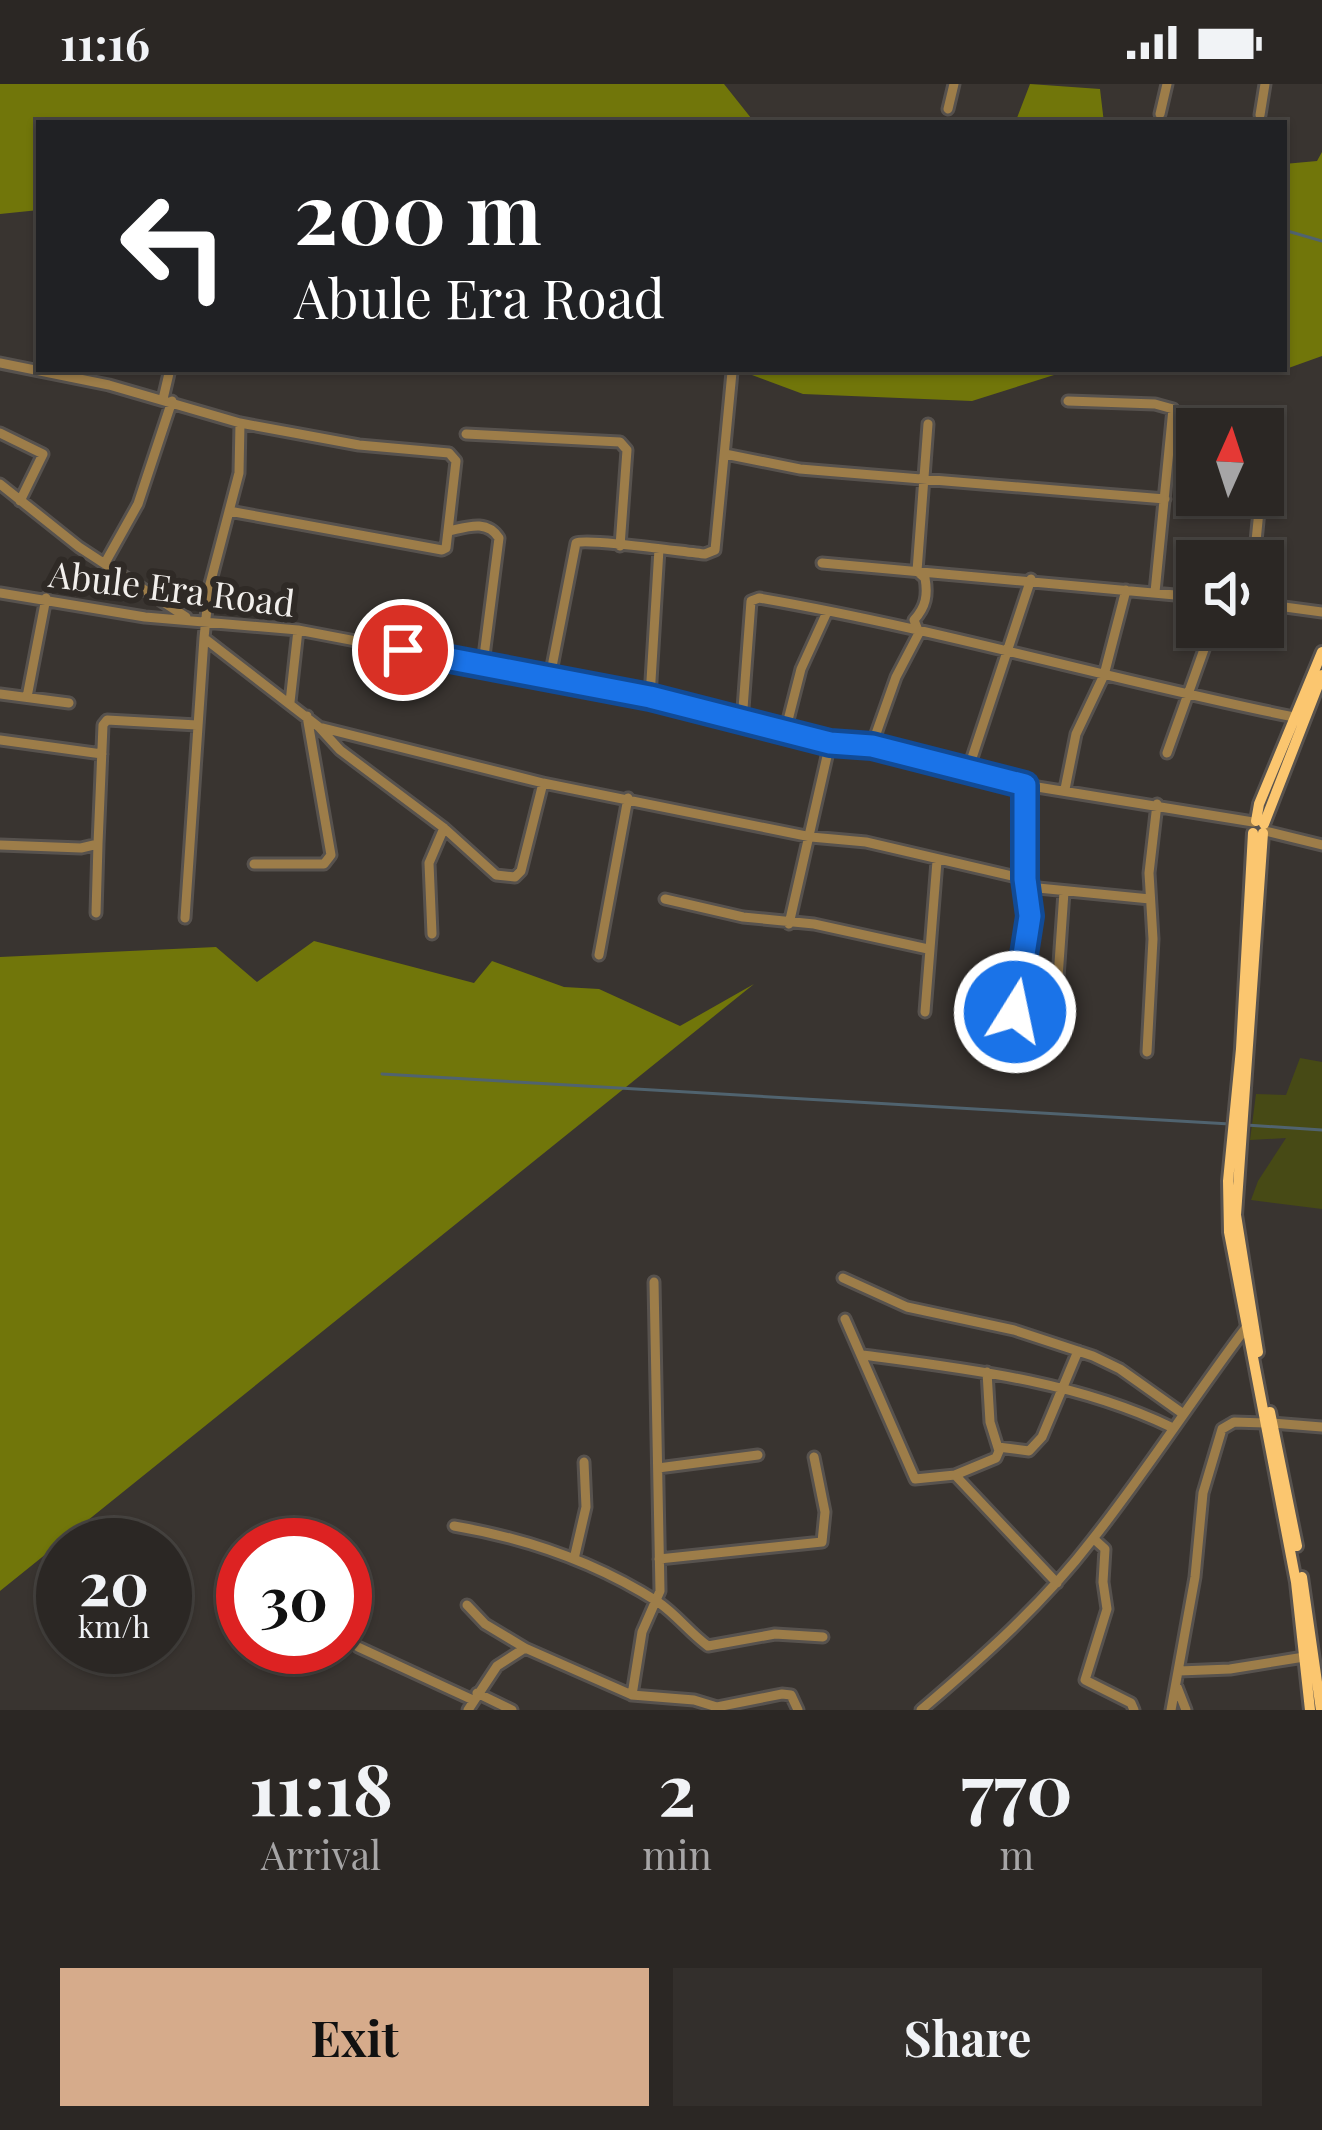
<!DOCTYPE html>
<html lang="en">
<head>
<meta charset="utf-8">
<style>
	:root { --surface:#2b2724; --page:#332f2c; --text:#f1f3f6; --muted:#a6a5a6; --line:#474441; --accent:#d6ab8b }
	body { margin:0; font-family:"Playfair Display",serif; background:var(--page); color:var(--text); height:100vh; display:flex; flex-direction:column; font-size:45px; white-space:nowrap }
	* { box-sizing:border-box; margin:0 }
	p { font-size:39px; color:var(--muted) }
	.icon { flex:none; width:66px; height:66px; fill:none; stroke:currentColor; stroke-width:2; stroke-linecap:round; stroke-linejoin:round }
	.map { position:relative; height:1626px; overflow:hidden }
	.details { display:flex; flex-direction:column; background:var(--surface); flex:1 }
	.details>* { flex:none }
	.banner { position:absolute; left:36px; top:36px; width:1251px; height:252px; border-radius:0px; box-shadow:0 3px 9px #0004,0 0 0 3px var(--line); background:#202124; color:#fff; overflow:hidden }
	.needle { width:78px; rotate:3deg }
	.buttons { position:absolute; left:1176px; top:324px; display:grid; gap:24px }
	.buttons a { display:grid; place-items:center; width:108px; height:108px; border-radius:0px; background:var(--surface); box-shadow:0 3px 9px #0004,0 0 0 3px var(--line); font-size:60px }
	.speed { position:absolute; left:36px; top:1434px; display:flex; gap:24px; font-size:60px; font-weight:700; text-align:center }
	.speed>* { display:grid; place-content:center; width:156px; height:156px; border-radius:50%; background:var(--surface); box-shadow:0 3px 9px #0004,0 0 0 3px var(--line); line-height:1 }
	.speed small { font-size:30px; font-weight:400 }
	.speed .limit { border:18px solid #d22; background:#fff; color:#111 }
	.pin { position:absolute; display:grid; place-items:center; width:102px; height:102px; color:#fff; margin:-51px; border:6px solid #fff; border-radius:50%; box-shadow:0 3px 12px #0007 }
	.me { position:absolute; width:132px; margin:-66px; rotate:10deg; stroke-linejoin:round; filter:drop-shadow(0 0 9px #0008) }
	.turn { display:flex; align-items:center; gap:42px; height:252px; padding:0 60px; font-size:54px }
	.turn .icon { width:156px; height:156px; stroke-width:2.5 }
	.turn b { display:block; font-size:84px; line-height:102px }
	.eta { display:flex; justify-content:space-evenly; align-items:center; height:204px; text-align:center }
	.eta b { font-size:72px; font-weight:700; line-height:84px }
	.action { display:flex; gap:24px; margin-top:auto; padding:24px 60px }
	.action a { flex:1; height:138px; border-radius:0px; background:var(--accent); color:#111; font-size:48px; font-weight:700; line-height:138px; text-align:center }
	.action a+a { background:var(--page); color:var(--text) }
	.status { display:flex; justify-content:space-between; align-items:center; height:84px; padding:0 60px; background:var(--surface); direction:ltr }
	.status svg { height:33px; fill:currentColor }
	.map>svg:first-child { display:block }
	.green { fill:#474a15 }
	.forest { fill:#71760a }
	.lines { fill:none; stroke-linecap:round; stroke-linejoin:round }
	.stream { stroke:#50636f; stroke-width:3 }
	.minor-casing { stroke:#57524e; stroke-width:15 }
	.major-casing { stroke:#57524e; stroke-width:16 }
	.minor { stroke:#9d7d49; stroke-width:9 }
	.major { stroke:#fbc66f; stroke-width:10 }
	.route-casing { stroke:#114b97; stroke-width:30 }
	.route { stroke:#1a73e8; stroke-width:21 }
	.labels { text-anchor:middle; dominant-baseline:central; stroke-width:12; stroke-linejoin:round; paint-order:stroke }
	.street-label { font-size:36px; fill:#f2efec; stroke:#2f2a26 }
</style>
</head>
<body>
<div class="status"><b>11:16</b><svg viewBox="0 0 49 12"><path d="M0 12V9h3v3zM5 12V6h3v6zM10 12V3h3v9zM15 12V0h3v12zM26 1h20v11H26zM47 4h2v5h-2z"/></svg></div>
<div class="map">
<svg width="1322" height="1626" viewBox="0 0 1322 1626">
	<rect width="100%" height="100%" fill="#393430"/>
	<path class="green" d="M1300 974 1322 978V1125L1251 1116 1258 1097 1286 1054 1250 1056 1256 1010 1286 1011Z"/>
	<path class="forest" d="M0 0H724L755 39H39V126L0 130Z
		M1030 0 1100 5 1104 39H1015Z
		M1322 68V272L1283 286 1275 285H1284V80L1317 77Z
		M736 285H1073L972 317 803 310Z
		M314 857 474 899 492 877 564 903 599 905 680 942 754 900 0 1507V873L216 863 257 898Z"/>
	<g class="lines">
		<path class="stream" d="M1284 146 1322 157
			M382 990 1230 1040
			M1246 1041 1322 1046"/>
		<defs>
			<path id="minor" d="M948 25 954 0
				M1160 30 1167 0
				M1260 31 1265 0
				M0 279 109 301 240 339 359 361 449 369 456 377 446 464 442 466 229 427
				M163 315 170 285
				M1068 317 1155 320 1173 325 1155 508
				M240 339 239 389 209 504 204 554 319 643 543 699 811 753 866 758 1025 795
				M0 349 43 370 20 417
				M466 350 620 358 627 366 620 462
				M725 370 800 385 1165 415
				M0 400 79 463 186 533
				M449 447C467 443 487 435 499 454L483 580
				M1254 477 1259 427
				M105 479 138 420 172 317
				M822 479 1197 513
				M0 509 145 533 298 546 650 613 830 659 872 661 1025 701 1253 738
				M1263 520 1322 528
				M550 593 576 459C587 454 684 468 705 470L715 466 732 288
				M0 610 69 619
				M27 613 46 514
				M650 613 659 465
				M290 618 298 546
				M742 638 751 517 759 514C939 545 1115 597 1294 633
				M319 643 340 666 444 744 496 791 515 793 521 787 543 699
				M785 648 801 585 827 528
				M0 656 102 670
				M872 661 896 593 919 549 914 536C926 523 928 511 925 494L917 487 928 340
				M1167 669 1212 543
				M968 686 1031 495
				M1065 705 1076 650 1104 591 1126 506
				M1265 747 1322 761
				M0 761 81 764 98 760 103 641 107 636 197 641
				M254 780H324L331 771 307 632
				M1028 803 1150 815
				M665 815 743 833 814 840 928 865
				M96 829 98 760
				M185 834 204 554
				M789 840 830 659
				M432 850 429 779 444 744
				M599 871 628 714
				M1056 922 1064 808
				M925 928 937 777
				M1015 928 1031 832 1025 795V701
				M1147 968 1153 855 1149 789 1157 720
				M843 1194 907 1223 1014 1246 1093 1272 1120 1285 1182 1329
				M845 1235 915 1395 955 1391 996 1374 999 1367 990 1338 987 1288
				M863 1271C968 1285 1075 1297 1171 1343
				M1272 1339 1322 1343
				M998 1363 1029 1367 1042 1353 1078 1267
				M658 1384 758 1371
				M955 1391 1057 1499
				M454 1442C525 1454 597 1479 658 1518 677 1531 690 1549 708 1562L775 1550 823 1553
				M1094 1455 1105 1465 1103 1498 1107 1525 1085 1596 1131 1619 1134 1626
				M574 1475 586 1423 584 1378
				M659 1475 822 1458 825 1428 814 1373
				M467 1521 485 1540 525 1564 632 1611 694 1616 717 1623 782 1610 791 1611 798 1626
				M358 1563 473 1616
				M1179 1587 1230 1585 1304 1573
				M1177 1603 1186 1626
				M477 1609 512 1626
				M632 1611 642 1548 660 1507 654 1198
				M468 1626 497 1582 525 1564
				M921 1626C982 1574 1043 1520 1092 1456 1146 1388 1193 1314 1245 1245
				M1171 1626 1195 1493 1203 1409 1222 1345 1234 1338 1265 1339"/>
			<path id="major" d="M1256 737 1259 720 1322 568
				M1264 740 1322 591
				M1253 749 1241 965 1228 1097 1229 1148 1296 1498 1310 1626
				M1258 1268 1236 1131 1263 749
				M1270 1328 1297 1462
				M1302 1493 1321 1626"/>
		</defs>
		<use href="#minor" class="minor-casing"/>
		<use href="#major" class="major-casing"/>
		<use href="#minor" class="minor"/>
		<use href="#major" class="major"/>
	</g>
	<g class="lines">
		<defs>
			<path id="route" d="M403 566 650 613 830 659 872 662 1025 701V795L1030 832 1015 928"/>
		</defs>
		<use href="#route" class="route-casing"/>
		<use href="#route" class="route"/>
	</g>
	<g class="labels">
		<g class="street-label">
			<text transform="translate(172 503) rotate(7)">Abule Era Road</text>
		</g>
	</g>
</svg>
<div class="buttons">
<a><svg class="needle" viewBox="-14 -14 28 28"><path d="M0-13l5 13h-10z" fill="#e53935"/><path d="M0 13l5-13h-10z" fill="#a6a5a6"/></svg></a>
<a><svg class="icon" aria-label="sound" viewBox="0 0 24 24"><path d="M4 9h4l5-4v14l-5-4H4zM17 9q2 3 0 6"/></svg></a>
</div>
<div class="speed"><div>20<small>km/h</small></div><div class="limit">30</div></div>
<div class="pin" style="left:403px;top:566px;background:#d93025"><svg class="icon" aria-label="arrive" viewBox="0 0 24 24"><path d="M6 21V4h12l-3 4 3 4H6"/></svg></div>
<svg class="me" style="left:1015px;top:928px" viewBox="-20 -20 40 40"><circle r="17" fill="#1a73e8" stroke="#fff" stroke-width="3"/><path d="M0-11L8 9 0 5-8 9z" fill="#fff"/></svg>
<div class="banner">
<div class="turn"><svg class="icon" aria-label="left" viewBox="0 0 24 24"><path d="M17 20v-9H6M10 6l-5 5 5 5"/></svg><div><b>200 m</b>Abule Era Road</div></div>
</div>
</div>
<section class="details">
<div class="eta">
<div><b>11:18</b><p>Arrival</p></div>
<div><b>2</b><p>min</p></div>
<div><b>770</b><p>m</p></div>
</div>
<div class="action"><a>Exit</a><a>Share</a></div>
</section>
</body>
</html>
